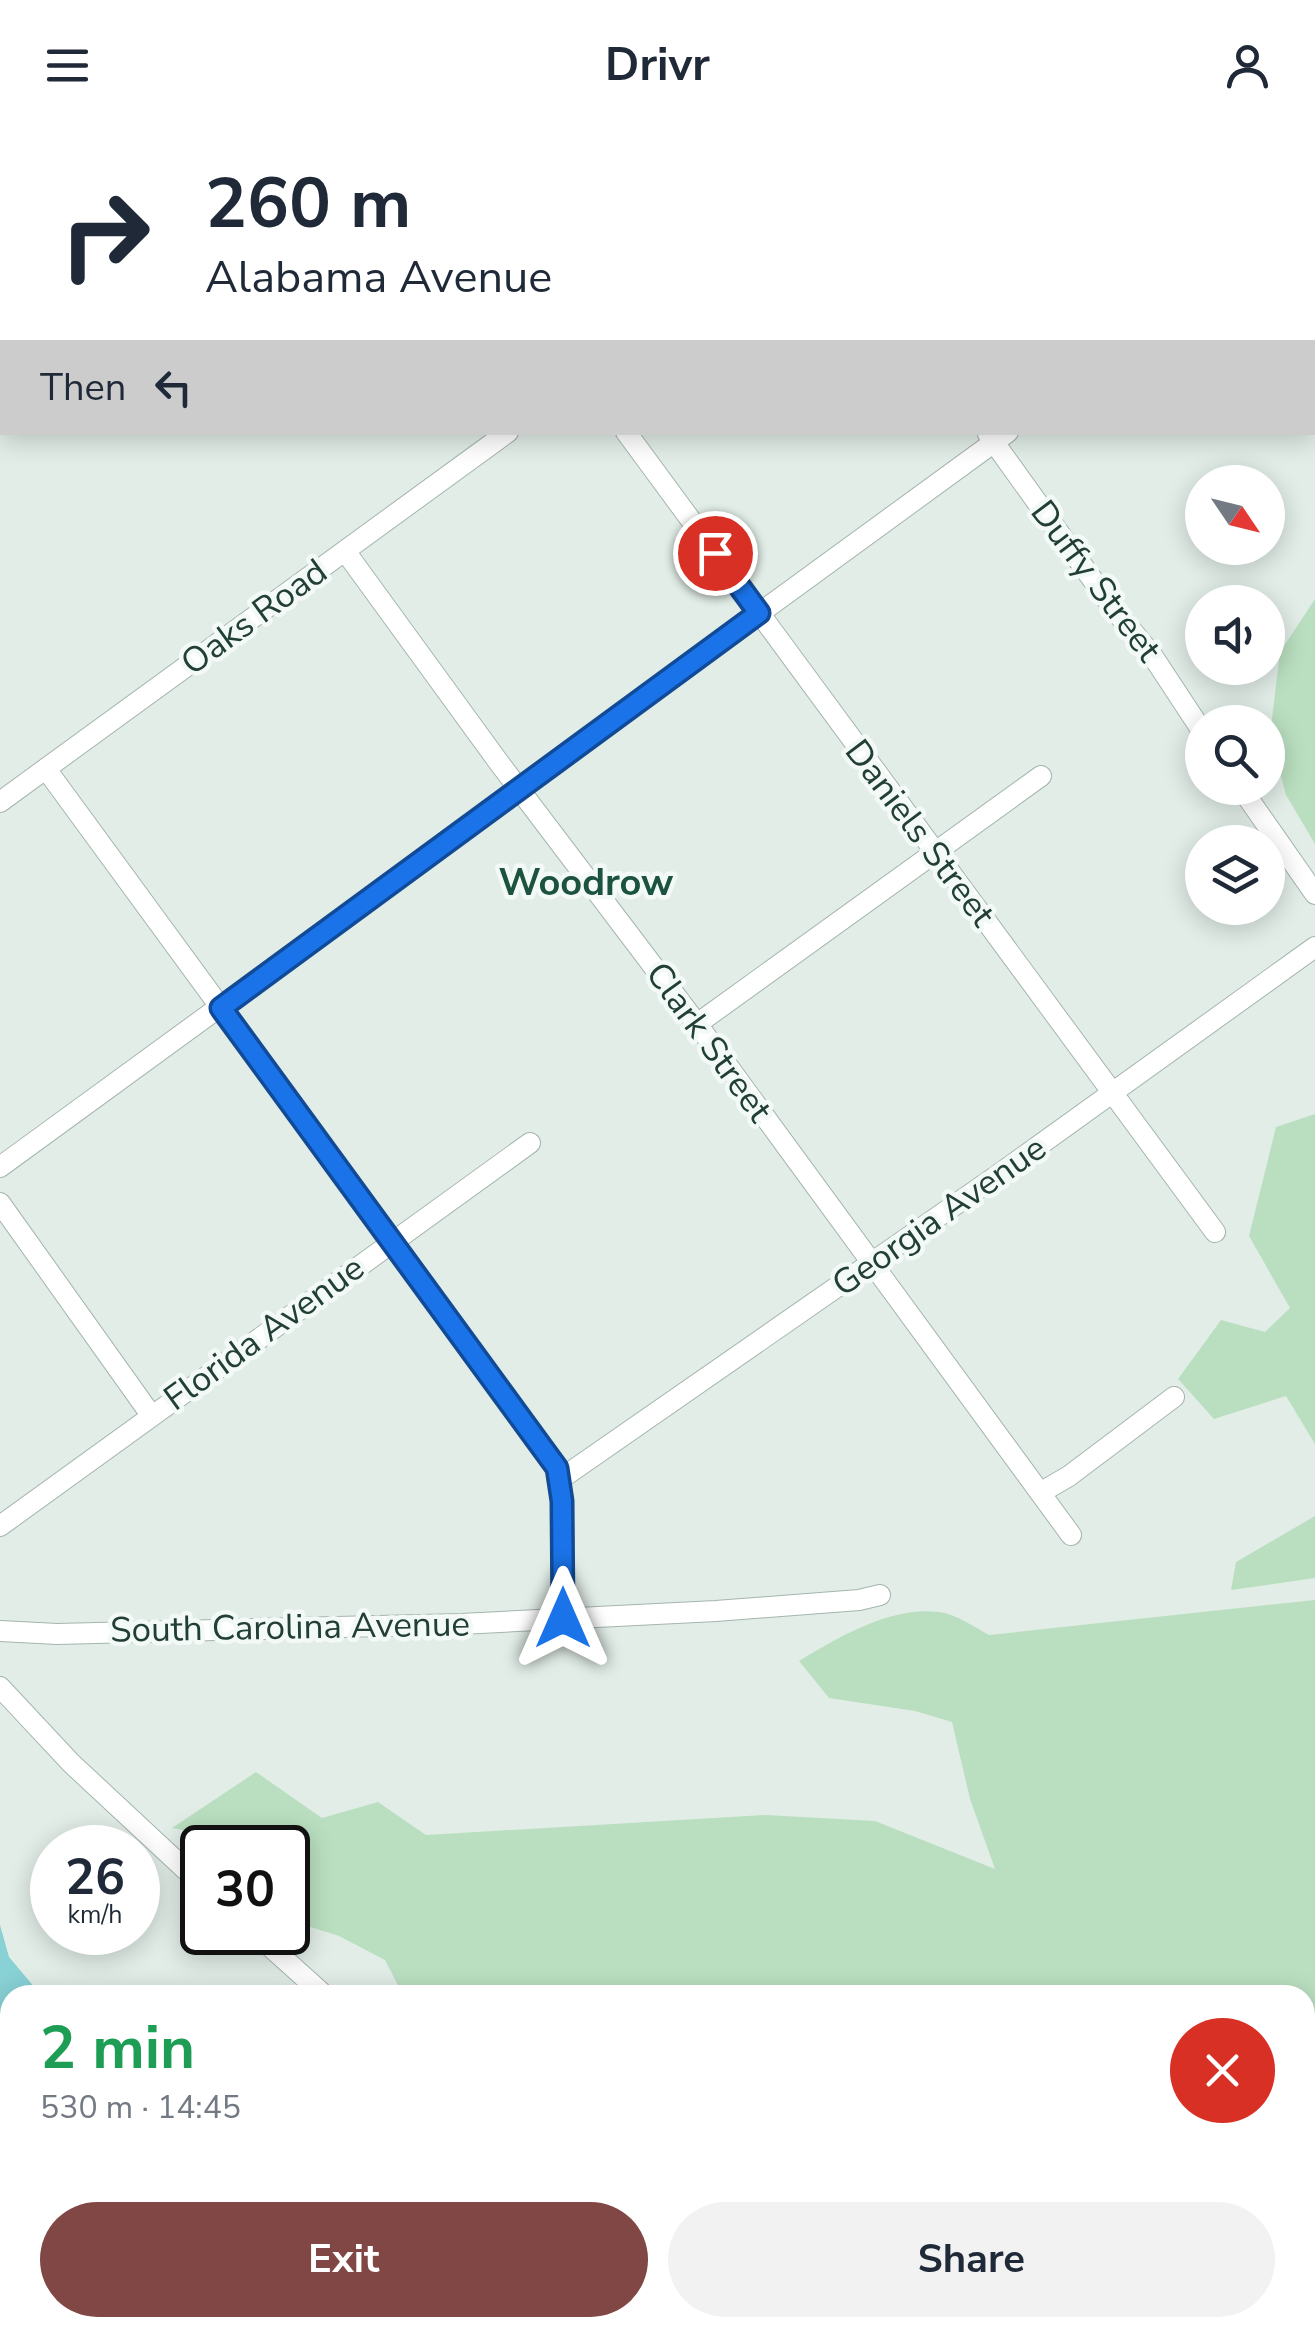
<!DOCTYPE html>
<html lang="en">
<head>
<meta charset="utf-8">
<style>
	:root { --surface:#fff; --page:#f2f2f3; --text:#1f2937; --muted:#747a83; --accent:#814744 }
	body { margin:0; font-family:"Nunito Sans",sans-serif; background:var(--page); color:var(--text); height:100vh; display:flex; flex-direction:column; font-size:38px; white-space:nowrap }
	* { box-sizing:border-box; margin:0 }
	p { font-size:32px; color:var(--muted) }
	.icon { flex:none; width:55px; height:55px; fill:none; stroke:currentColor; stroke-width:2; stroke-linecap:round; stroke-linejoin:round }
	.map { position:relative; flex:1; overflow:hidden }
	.side { position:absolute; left:0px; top:1855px; width:1315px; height:352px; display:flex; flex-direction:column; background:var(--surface); border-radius:30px 30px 0 0; box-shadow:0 5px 25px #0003 }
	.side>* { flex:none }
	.top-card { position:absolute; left:0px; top:0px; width:1315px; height:305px; box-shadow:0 5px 25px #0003; background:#fff; color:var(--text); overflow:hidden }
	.needle { width:65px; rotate:125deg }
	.controls { position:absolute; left:1185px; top:335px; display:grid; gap:20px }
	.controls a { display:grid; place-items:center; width:100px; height:100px; border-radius:50%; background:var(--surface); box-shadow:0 5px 25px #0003; font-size:50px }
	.speed { position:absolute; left:30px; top:1695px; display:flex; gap:20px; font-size:50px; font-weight:700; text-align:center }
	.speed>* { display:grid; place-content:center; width:130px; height:130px; border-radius:50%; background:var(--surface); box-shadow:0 5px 25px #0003; line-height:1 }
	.speed small { font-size:25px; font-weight:400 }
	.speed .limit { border:5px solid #111; border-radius:15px; background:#fff; color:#111 }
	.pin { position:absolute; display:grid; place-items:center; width:85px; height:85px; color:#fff; margin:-42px; border:5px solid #fff; border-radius:50%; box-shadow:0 2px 10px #0007 }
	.me { position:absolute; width:110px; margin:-55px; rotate:0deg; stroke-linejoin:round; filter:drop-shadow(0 0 8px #0008) }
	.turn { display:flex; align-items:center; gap:35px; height:210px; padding:0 40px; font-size:45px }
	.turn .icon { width:130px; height:130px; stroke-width:2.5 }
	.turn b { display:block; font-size:70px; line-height:85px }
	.then { display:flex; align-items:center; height:95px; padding:0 40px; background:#0003; gap:20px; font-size:38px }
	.round { display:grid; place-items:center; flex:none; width:105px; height:105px; border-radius:52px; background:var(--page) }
	.head { display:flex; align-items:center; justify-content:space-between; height:170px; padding:0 40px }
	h1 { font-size:60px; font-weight:700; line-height:75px; color:#1e9e55 }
	.cta { display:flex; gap:20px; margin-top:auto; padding:20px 40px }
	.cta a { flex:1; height:115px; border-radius:60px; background:var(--accent); color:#fff; font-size:40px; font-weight:700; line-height:115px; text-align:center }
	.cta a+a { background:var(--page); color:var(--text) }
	header { display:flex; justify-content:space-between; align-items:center; height:130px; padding:0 40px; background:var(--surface); font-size:45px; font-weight:700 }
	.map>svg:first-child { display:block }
	.green { fill:#badfc0 }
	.water { fill:#88d1d5 }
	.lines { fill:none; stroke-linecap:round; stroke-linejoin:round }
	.minor-casing { stroke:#a4b5ae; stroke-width:22 }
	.minor { stroke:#fff; stroke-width:20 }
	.route-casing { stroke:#114b97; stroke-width:25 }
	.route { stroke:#1a73e8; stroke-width:18 }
	.labels { text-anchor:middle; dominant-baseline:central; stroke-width:9; stroke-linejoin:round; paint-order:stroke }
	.street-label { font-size:35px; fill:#213f34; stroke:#f3f9f6 }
	.neighbourhood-label { font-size:38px; font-weight:bold; fill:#1c533f; stroke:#f3f9f6 }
</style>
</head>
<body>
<header><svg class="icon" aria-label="menu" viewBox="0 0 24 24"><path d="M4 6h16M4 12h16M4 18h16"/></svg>Drivr<svg class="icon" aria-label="person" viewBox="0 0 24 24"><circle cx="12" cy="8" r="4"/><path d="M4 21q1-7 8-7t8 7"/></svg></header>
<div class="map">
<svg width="1315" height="2206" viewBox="0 0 1315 2206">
	<rect width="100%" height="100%" fill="#e2ede7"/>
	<path class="green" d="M1315 469V714L1286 665 1270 605 1280 522Z
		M1315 984V1314L1286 1266 1214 1289 1178 1249 1221 1190 1265 1202 1290 1178 1249 1106 1276 997Z
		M1315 1386V1448L1231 1460 1236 1432Z
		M1315 1470V2206H1068L1072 2198H1305V1865H403L385 1830 339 1806 304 1795 288 1779V1718L230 1717 218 1707 172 1698 256 1642 322 1688 378 1672 426 1705 766 1685 875 1691 995 1739 970 1669 952 1592 915 1581 829 1568 799 1531C839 1507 890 1476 939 1482 956 1484 974 1497 989 1505Z"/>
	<path class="water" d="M0 1795 9 1827 41 1865H10V2198H277L289 2206H0Z"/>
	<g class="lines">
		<defs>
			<path id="minor" d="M1128 0 1130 2
				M920 2 923 0
				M1312 79 1315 77
				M1312 251 1315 255
				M626 302 1215 1102
				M988 304 1113 478 1152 525 1202 601
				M345 421 497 630 697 894 1071 1405
				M46 639 557 1337 562 1371 563 1488
				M1241 658 1315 764
				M0 672 508 302
				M697 894 1041 646
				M0 1037 1008 302
				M0 1073 151 1285
				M559 1350 998 1045 1315 817
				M1040 1363 1069 1346 1174 1267
				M0 1396 530 1013
				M0 1501 57 1504 461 1494 716 1481 859 1470 880 1465
				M0 1557 71 1633 202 1755
				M254 1802 324 1865
				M624 2198 627 2206"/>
		</defs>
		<use href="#minor" class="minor-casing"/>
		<use href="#minor" class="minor"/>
	</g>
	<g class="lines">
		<defs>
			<path id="route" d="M563 1488 562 1371 557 1338 221 878 759 483 715 423"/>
		</defs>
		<use href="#route" class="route-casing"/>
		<use href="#route" class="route"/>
	</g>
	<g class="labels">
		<g class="street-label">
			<text transform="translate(1096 451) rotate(53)">Duffy Street</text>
			<text transform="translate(254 487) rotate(-36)">Oaks Road</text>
			<text transform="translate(920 703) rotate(53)">Daniels Street</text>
			<text transform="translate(709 912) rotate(54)">Clark Street</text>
			<text transform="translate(939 1086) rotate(-35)">Georgia Avenue</text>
			<text transform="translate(264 1203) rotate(-36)">Florida Avenue</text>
			<text transform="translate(290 1497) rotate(-1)">South Carolina Avenue</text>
		</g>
		<g class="neighbourhood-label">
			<text x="586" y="752">Woodrow</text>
		</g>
	</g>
</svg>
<div class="controls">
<a><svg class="needle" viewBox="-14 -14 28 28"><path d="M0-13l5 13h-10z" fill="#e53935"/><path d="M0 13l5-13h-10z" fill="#747a83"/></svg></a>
<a><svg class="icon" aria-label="sound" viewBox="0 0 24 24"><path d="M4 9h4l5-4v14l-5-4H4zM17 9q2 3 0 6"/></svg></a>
<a><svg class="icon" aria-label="search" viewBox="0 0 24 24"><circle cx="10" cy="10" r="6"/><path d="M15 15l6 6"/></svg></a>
<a><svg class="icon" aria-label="layers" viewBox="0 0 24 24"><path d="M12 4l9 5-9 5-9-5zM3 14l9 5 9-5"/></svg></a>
</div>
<div class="speed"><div>26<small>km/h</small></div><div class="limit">30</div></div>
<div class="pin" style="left:715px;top:423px;background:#d93025"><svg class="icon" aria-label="arrive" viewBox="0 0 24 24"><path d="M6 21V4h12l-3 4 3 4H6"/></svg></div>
<svg class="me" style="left:563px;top:1488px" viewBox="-20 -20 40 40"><path d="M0-17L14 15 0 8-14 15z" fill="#1a73e8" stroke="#fff" stroke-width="4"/></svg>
<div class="top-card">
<div class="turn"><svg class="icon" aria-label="right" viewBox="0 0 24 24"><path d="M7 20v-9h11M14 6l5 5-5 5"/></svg><div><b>260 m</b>Alabama Avenue</div></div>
<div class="then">Then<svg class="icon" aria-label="left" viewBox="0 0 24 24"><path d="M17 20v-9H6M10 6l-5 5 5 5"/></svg></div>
</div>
<section class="side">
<div class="head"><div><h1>2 min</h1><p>530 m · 14:45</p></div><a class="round" style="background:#d93025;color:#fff"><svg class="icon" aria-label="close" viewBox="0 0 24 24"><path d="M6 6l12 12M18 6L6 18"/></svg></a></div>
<div class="cta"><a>Exit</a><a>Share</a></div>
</section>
</div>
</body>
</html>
